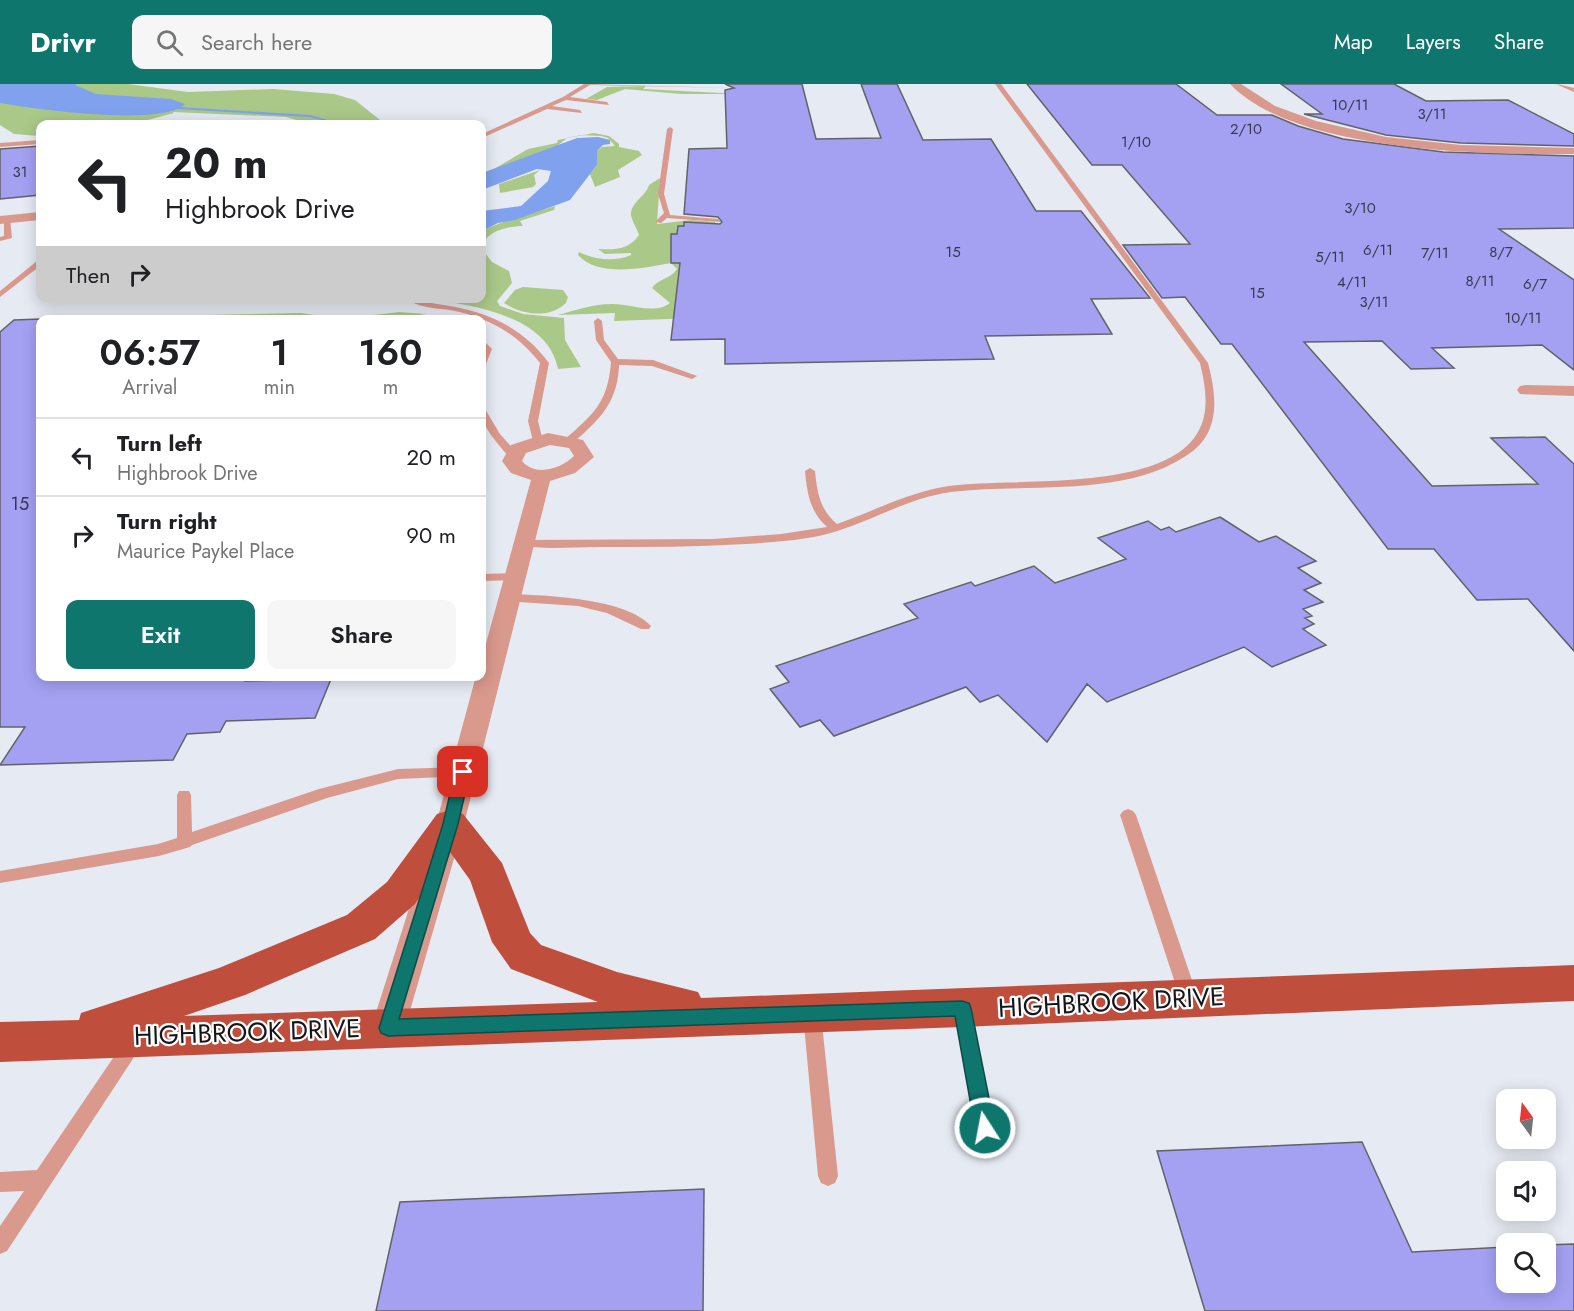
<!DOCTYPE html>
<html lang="en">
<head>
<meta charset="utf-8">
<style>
	:root { --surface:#fff; --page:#f6f6f6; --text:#202124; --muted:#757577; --line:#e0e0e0; --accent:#0f766e }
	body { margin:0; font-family:Jost,sans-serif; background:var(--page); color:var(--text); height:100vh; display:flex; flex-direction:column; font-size:22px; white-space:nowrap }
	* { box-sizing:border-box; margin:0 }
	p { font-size:20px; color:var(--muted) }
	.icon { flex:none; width:33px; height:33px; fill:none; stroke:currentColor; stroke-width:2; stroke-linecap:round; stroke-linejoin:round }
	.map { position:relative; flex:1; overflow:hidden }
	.panel { position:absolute; left:36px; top:231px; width:450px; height:366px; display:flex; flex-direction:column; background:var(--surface); border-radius:12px; box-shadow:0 3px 15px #0003 }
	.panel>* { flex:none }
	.hud { position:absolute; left:36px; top:36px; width:450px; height:183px; border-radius:12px; box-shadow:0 3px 15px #0003; background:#fff; color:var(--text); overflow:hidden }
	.needle { width:39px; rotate:345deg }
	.fabs { position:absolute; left:1496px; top:1005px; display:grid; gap:12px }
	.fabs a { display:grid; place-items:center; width:60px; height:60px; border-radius:12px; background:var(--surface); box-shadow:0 3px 15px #0003; font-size:30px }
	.pin { position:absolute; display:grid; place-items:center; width:51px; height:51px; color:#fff; margin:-26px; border-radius:12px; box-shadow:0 3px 9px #0006 }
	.me { position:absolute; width:66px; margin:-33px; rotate:349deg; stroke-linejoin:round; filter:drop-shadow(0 0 4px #0008) }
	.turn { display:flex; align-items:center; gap:21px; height:126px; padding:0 30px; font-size:27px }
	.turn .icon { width:78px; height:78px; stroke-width:2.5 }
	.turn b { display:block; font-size:42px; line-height:51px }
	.then { display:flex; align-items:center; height:57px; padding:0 30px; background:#0003; gap:12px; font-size:22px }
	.eta { display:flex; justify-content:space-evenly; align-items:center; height:102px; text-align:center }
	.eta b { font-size:36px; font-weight:600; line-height:42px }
	.button { display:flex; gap:12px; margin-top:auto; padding:12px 30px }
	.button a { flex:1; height:69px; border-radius:12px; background:var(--accent); color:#fff; font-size:24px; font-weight:600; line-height:69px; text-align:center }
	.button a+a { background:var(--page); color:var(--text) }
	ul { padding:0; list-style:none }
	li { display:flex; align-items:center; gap:18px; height:78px; padding:0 30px; border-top:2px solid var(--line) }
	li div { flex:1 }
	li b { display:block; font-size:22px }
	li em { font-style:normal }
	header { display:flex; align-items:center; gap:36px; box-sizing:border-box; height:84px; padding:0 30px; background:var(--accent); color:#fff }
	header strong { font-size:28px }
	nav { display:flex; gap:33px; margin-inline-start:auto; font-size:21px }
	.search { width:420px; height:54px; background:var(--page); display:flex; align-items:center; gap:15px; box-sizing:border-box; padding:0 21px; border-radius:12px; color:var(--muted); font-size:22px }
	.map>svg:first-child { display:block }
	.green { fill:#aac989 }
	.water { fill:#80a2ee }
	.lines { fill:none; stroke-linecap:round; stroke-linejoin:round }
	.stream { fill:#80a2ee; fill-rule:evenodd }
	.building { fill:#a4a1f3; stroke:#626269; stroke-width:1.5 }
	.service { fill:#da998d; fill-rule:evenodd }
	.minor { fill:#da998d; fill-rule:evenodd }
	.primary { fill:#c04e3d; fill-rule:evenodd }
	.route { fill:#0f766e; stroke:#0a4d48; stroke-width:1.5 }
	.labels { text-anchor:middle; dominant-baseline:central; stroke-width:4.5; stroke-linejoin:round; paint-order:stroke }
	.far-number-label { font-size:15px; fill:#38394f }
	.number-label { font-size:18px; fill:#38394f }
	.near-street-label { font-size:26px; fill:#141618; stroke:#fff }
</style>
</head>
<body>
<header>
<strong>Drivr</strong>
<div class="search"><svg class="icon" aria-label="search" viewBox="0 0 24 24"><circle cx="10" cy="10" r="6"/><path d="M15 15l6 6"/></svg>Search here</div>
<nav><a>Map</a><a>Layers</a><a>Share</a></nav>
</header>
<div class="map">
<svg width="1574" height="1227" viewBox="0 0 1574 1227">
	<rect width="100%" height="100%" fill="#e6eaf2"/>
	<path class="green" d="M0 0H128L188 8 273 5 334 10 355 16 385 40H311L286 33 173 28 174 29 133 40H40V52L14 50 0 41Z
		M646 2 643 5 741 10H681L625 5 597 16 586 15 607 3Z
		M594 49 609 52 619 60V63L639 67 642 71 618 86 620 93 595 103 590 90 597 81V67L602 63 615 62 608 54 601 52 581 51 567 54 556 63 492 86 528 65 557 59 558 56Z
		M540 86 534 91 536 100 533 103 500 109 499 100Z
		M660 94 657 140 691 136 715 138 716 142H678L677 150H671V178L706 179 695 234 614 237 615 229 558 231C579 225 602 217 624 221 639 223 657 229 670 219L652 204C659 194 671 195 677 185L671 179C643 184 599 194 578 171L579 168C595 176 615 178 631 171V169L605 170 598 165C614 166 629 166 639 151 637 144 632 138 631 131 630 119 647 111 649 101Z
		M555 122 554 126 520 137 523 142C507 142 483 148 482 165L492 178 509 187 512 199 497 217 500 222 523 230 564 234 565 256 581 283 558 285C548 232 473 221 429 215L482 214V147C504 136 531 130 555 122Z
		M523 203 563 206 568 213 566 219C550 235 522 231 504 219L515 206Z
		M399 228 426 230 387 236 225 235 207 231 301 229 340 235Z"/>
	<path class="water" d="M0 0H77L75 1 96 10 171 15 185 20C164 43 32 25 0 19Z
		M598 53 610 56V60L603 61 597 67V81L570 116 515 136 498 139 482 147V127L521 122 548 97 551 87 537 85 482 106V89L577 54Z"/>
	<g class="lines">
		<path class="stream" d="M179 23 310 31 342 40H337L310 33 177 25Z"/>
	</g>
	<path class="building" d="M725 0H802L816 55 881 54 861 0H897L923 56 991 55 1036 127H1081L1150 214 1091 215 1112 250 985 252 994 275 725 280V255L671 256 680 179H671V150H677L678 142H684V138L720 140 722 138 718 133 684 130 689 65 727 64 725 6 734 4Z
		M1027 0H1176L1217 31H1272L1298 42 1343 55 1443 68 1574 72V144L1499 145 1574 196V286L1542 261 1432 264 1454 284 1411 285 1382 257 1304 258 1432 402 1538 400 1491 354 1545 353 1574 380V567L1528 515 1477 516 1434 465H1388L1232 260H1221L1185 213 1162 214 1123 161 1190 160 1122 81H1092Z
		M1281 0H1394L1426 17 1508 16 1574 50V62L1461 59 1386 51 1304 30H1322Z
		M40 62V111L0 115V65Z
		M40 235V592H247L245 597 331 595 315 634 226 637 220 648 187 650 173 676 0 681 25 643H0V248L14 236Z
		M1220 433 1259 458 1276 452 1316 477 1298 484 1321 499 1304 506 1323 518 1303 525 1312 532 1305 534 1314 540 1303 545 1326 561 1272 583 1244 563 1107 618 1087 600 1047 658 998 611 980 618 966 603 834 652 820 636 800 643 770 605 789 598 776 582 918 534 904 520 971 498 975 502 1034 482 1055 499 1126 475 1098 454 1148 437 1161 446 1169 443 1176 448Z
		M1362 1058 1412 1168 1506 1163V1198H1545V1161L1574 1160V1227H1205L1157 1067Z
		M704 1105 703 1227H376L400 1118Z"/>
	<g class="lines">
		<path class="service" d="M584 0 732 4 590 1 570 13 607 18 609 21 566 16 552 22 580 26 582 29 547 25 482 54V50L563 13Z
			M995 0H1001L1208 279C1216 309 1221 345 1193 367 1128 416 1027 398 951 408 907 414 869 439 827 450 800 457 772 458 746 460 696 463 646 463 596 463 573 463 541 466 519 461V457L523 456 713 455 781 450 827 443C810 428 807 409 805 387L810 384 815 387C817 408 820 426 837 440 874 427 909 408 949 402 1010 393 1167 410 1199 346 1210 325 1205 301 1200 279Z
			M1557 0 1574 4V8L1558 1Z
			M670 43 673 45 664 110 670 131 718 135 720 136V138L667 134 661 139 655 138 664 129 658 110 667 45Z
			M40 56V60L0 63V59Z
			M7 133 10 135 12 154 0 157V153L4 152V135Z
			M37 177H40V182L0 213V207Z
			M333 214H371L367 216H337Z
			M405 214C417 214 426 218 437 220 483 226 521 241 549 279L538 337 543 357 542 359 538 360 533 357 528 337 540 279C517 249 487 233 450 226 435 224 418 224 405 214Z
			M598 234 602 237 604 256 618 275 653 276 697 292 692 295 652 282 619 281C618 309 608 327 587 346 582 351 576 357 569 360L564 357 565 355C594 330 608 318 611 278L596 256 594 237Z
			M482 255 492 265 486 280 482 283Z
			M482 324 485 325 500 350 517 369V373H509C498 359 480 343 482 324Z
			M514 489 520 493 518 496 482 497V490Z
			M508 510C544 511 626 514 651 542L649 545H641L607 529 578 522 504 517 502 514Z
			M463 683 468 684 470 688 468 692 398 695 327 714 192 761 190 763 159 772 0 799V787L158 760 177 754V711L179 707H189L191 711 192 748 319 705 398 685Z
			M1128 725 1133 727 1136 731 1197 911 1194 916 1188 918 1182 916 1179 911 1120 731 1123 727Z
			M963 919 969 922 972 927 998 1062 995 1069 988 1071 981 1069 978 1062 954 927 957 922Z
			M812 922 818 925 821 930 838 1092 835 1099 828 1102 821 1099 818 1092 803 930 806 925Z
			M134 950 140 952 143 958 140 964 7 1167 0 1170V1142L24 1107 0 1108V1088L37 1086 128 952Z"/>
		<path class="minor" d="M1230 0H1241L1275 22 1316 37 1386 53 1461 61 1574 64V70C1484 71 1295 68 1230 0Z
			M40 128V136L0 140V132Z
			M1526 301 1574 302V312L1520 310 1517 306 1520 302Z
			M548 349 583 356 594 373 575 389 550 397 464 740 405 944 400 955 388 959 376 955 371 944 436 740 476 592H482V574L531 396 511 389 502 377 511 361ZM550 361 569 364 574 372C561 385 535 393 522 377L526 369Z"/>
		<path class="primary" d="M450 726 463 730 502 779 530 849 541 861 617 888 698 908 701 914 1574 881V917L962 943 0 978V938L79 936 81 929 219 884 347 831 387 798 437 730ZM450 768 470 796 492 858 511 885 598 918 184 932 245 911 375 855 415 820Z"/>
	</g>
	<path class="route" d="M463 683 470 688 458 740 399 935 962 917 969 919 971 924 995 1044 992 1051 985 1053 978 1051 975 1044 955 932 388 952 381 949 379 944 443 740 455 688Z"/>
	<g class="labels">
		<g class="far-number-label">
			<text x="1350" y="21">10/11</text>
			<text x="1432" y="30">3/11</text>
			<text x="1246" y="45">2/10</text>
			<text x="1136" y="58">1/10</text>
			<text x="20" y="88">31</text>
			<text x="1360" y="124">3/10</text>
			<text x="1378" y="166">6/11</text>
			<text x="953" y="168">15</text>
			<text x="1501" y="168">8/7</text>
			<text x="1435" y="169">7/11</text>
			<text x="1330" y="173">5/11</text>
			<text x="1480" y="197">8/11</text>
			<text x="1352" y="198">4/11</text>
			<text x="1535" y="200">6/7</text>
			<text x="1257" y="209">15</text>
			<text x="1374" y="218">3/11</text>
			<text x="1523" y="234">10/11</text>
		</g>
		<g class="number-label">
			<text x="20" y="420">15</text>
		</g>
		<g class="near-street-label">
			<text transform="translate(1111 918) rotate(-3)">HIGHBROOK DRIVE</text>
			<text transform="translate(247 948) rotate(-2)">HIGHBROOK DRIVE</text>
		</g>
	</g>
</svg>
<div class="fabs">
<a><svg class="needle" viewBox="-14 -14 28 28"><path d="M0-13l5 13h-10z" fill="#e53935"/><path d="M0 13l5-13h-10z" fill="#757577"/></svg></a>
<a><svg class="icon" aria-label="sound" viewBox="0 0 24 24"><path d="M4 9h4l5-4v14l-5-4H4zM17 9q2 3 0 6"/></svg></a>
<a><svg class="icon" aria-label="search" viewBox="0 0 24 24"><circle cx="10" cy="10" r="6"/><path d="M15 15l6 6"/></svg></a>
</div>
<div class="pin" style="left:463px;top:688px;background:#d93025"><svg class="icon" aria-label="arrive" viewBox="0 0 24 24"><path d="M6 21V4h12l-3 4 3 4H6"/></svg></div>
<svg class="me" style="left:985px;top:1044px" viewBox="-20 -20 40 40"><circle r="17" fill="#0f766e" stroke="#fff" stroke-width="3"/><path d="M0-11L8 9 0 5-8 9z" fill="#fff"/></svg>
<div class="hud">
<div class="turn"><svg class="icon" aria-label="left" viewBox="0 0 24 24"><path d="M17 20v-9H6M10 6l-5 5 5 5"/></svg><div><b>20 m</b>Highbrook Drive</div></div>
<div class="then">Then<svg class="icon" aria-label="right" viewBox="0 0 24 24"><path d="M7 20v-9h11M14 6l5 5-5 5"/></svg></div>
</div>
<section class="panel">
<div class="eta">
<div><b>06:57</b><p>Arrival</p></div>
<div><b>1</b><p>min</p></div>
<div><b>160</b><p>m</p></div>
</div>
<ul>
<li><svg class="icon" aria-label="left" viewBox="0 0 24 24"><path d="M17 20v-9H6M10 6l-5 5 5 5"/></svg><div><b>Turn left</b><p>Highbrook Drive</p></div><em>20 m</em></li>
<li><svg class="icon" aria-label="right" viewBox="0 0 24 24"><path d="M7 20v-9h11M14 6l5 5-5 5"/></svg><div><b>Turn right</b><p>Maurice Paykel Place</p></div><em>90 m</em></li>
</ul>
<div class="button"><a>Exit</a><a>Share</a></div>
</section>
</div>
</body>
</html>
